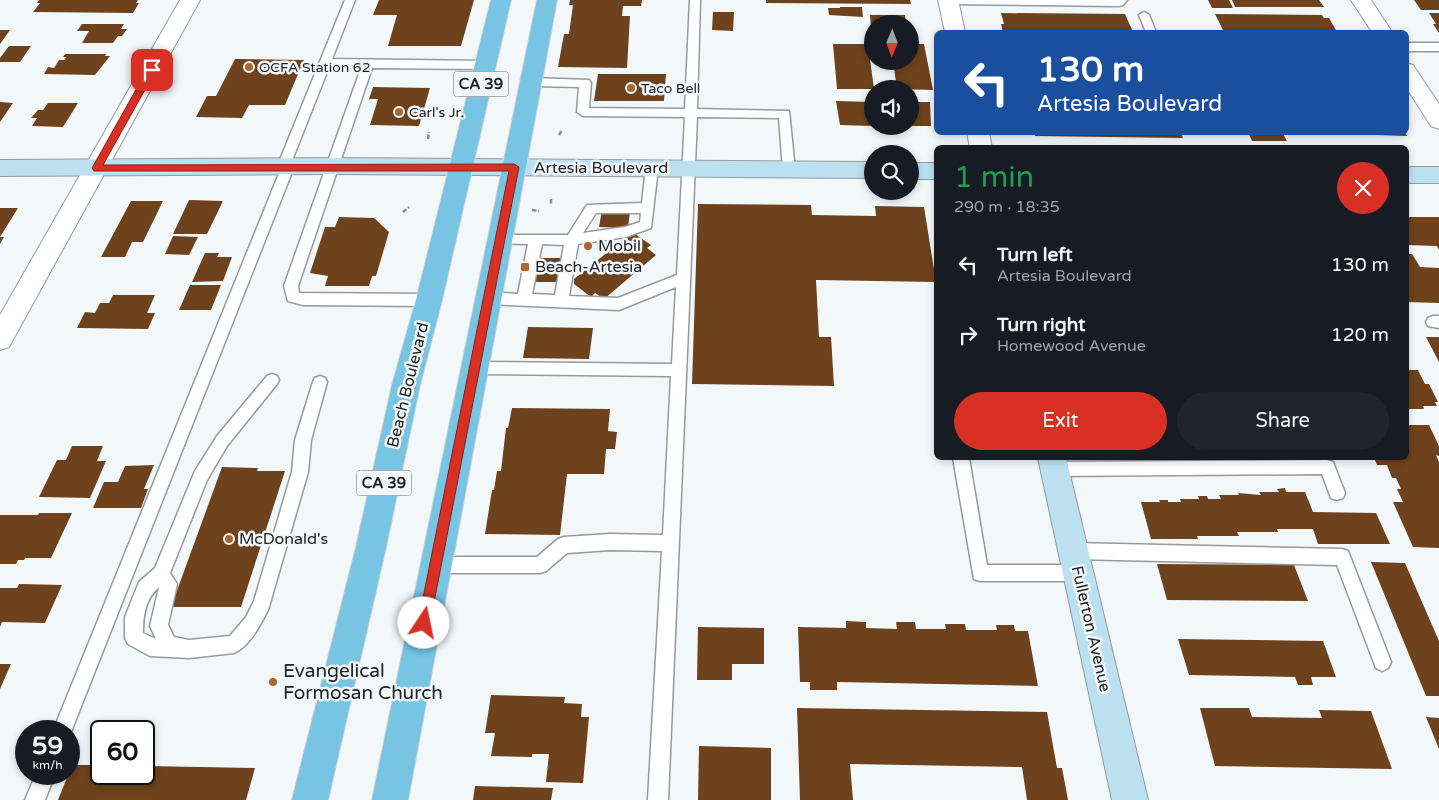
<!DOCTYPE html>
<html lang="en">
<head>
<meta charset="utf-8">
<style>
	:root { --surface:#171b24; --page:#20242c; --text:#f1f3f6; --muted:#9ea1a6; --accent:#d93025 }
	body { margin:0; font-family:"Varela Round",sans-serif; background:var(--page); color:var(--text); height:100vh; display:flex; flex-direction:column; font-size:19px; white-space:nowrap }
	* { box-sizing:border-box; margin:0 }
	p { font-size:16px; color:var(--muted) }
	.icon { flex:none; width:28px; height:28px; fill:none; stroke:currentColor; stroke-width:2; stroke-linecap:round; stroke-linejoin:round }
	.map { position:relative; flex:1; overflow:hidden }
	.panel { position:absolute; left:934px; top:145px; width:475px; height:315px; display:flex; flex-direction:column; background:var(--surface); border-radius:8px; box-shadow:0 2px 8px #0003 }
	.panel>* { flex:none }
	.hud { position:absolute; left:934px; top:30px; width:475px; height:105px; border-radius:8px; box-shadow:0 2px 8px #0003; background:#1a4fa0; color:#fff; overflow:hidden }
	.needle { width:32px; rotate:181deg }
	.buttons { position:absolute; left:864px; top:15px; display:grid; gap:10px }
	.buttons a { display:grid; place-items:center; width:55px; height:55px; border-radius:50%; background:var(--surface); box-shadow:0 2px 8px #0003; font-size:25px }
	.speed { position:absolute; left:15px; top:720px; display:flex; gap:10px; font-size:25px; font-weight:700; text-align:center }
	.speed>* { display:grid; place-content:center; width:65px; height:65px; border-radius:50%; background:var(--surface); box-shadow:0 2px 8px #0003; line-height:1 }
	.speed small { font-size:12px; font-weight:400 }
	.speed .limit { border:2px solid #111; border-radius:8px; background:#fff; color:#111 }
	.pin { position:absolute; display:grid; place-items:center; width:42px; height:42px; color:#fff; margin:-21px; border-radius:10px; box-shadow:0 2px 8px #0006 }
	.me { position:absolute; width:55px; margin:-28px; rotate:11deg; stroke-linejoin:round; filter:drop-shadow(0 0 4px #0008) }
	.turn { display:flex; align-items:center; gap:18px; height:105px; padding:0 20px; font-size:22px }
	.turn .icon { width:65px; height:65px; stroke-width:2.5 }
	.turn b { display:block; font-size:35px; line-height:42px }
	.round { display:grid; place-items:center; flex:none; width:52px; height:52px; border-radius:26px; background:var(--page) }
	.overview { display:flex; align-items:center; justify-content:space-between; height:85px; padding:0 20px }
	h1 { font-size:30px; font-weight:600; line-height:38px; color:#1e9e55 }
	.action { display:flex; gap:10px; margin-top:auto; padding:10px 20px }
	.action a { flex:1; height:58px; border-radius:30px; background:var(--accent); color:#fff; font-size:20px; font-weight:600; line-height:58px; text-align:center }
	.action a+a { background:var(--page); color:var(--text) }
	ul { padding:0; list-style:none }
	li { display:flex; align-items:center; gap:15px; height:70px; padding:0 20px }
	li div { flex:1 }
	li b { display:block; font-size:19px }
	li em { font-style:normal }
	.map>svg:first-child { display:block }
	.building { fill:#6e421c }
	.lines { fill:none; stroke-linecap:round; stroke-linejoin:round }
	.lane-casing { stroke:#959a9d; stroke-width:3 }
	.street-casing { stroke:#959a9d; stroke-width:2 }
	.secondary-casing { stroke:#959a9d; stroke-width:2 }
	.primary-casing { stroke:#d2d3d3; stroke-width:2 }
	.path { stroke:#8a8d8f; stroke-width:2.5; stroke-dasharray:4.5 2; stroke-linecap:butt }
	.lane { fill:#fff; fill-rule:evenodd }
	.street { fill:#fff; fill-rule:evenodd }
	.secondary { fill:#bbe1f1; fill-rule:evenodd }
	.primary { fill:#77c4e3; fill-rule:evenodd }
	.route { fill:#d93025; stroke:#8d1f18 }
	.poi-dot { fill:#a86830; stroke:#f2f7fa; stroke-width:2 }
	.labels { text-anchor:middle; dominant-baseline:central; stroke-width:5; stroke-linejoin:round; paint-order:stroke }
	.far-poi-label { font-size:14px; fill:#202223; stroke:#f2f7fa; text-anchor:start }
	.shield { fill:#f2f7fa; stroke:#5f6264; stroke-width:1 }
	.shield-label { font-size:15px; font-weight:bold; fill:#202223 }
	.street-label { font-size:16px; fill:#202223; stroke:#f2f7fa }
	.poi-label { font-size:16px; fill:#202223; stroke:#f2f7fa; text-anchor:start }
	.near-poi-label { font-size:19px; fill:#202223; stroke:#f2f7fa; text-anchor:start }
</style>
</head>
<body>
<div class="map">
<svg width="1439" height="800" viewBox="0 0 1439 800">
	<rect width="100%" height="100%" fill="#f2f7fa"/>
	<path class="building" d="M39 0H138L136 3H139L133 13 33 12 40 3H37Z
		M379 0H474L461 46H388L397 15H373Z
		M570 0H642L641 6H623L622 16H630L627 68 558 67 564 34H569L573 5H569Z
		M766 0H910L911 4 766 3Z
		M1208 0H1229L1233 8H1212Z
		M1232 0H1319L1324 7H1235Z
		M1414 0H1439V10H1421Z
		M840 7H862L863 17 829 15 828 8H840Z
		M713 12H734L733 31 712 30Z
		M1001 13 1125 14 1133 32H1003L1001 24H1004Z
		M1429 13H1439V33L1433 24H1436Z
		M1215 14 1322 15 1324 18H1329L1337 32H1224Z
		M870 15H905L906 24H872L871 28Z
		M82 24H124L121 29H127L122 36H118L113 43H82L89 31H77Z
		M0 30H10L0 44Z
		M833 44H868L874 89H837Z
		M910 44H924L933 90 897 89 893 61H910Z
		M9 46H31L20 62H0V58Z
		M65 54H106L105 56H110L95 75 44 74 48 67 54 68 59 60H65L66 57H63Z
		M235 59 304 60 285 105H249L242 118 196 117 207 96H216Z
		M598 74H666L664 101H594Z
		M373 87 430 88 419 126 370 125 378 99H369Z
		M836 101 872 102V126L840 125Z
		M0 102 13 103 0 122Z
		M910 102H930L931 126H910Z
		M48 103H78L63 127 32 126 37 118H31L38 110H43Z
		M1034 132H1181L1183 138 1035 136Z
		M1248 132H1282L1287 141H1252Z
		M1294 132H1326L1327 135H1295Z
		M1373 132H1405L1407 136 1375 135Z
		M189 200 223 201 207 234H173Z
		M131 201H163L143 242H132L125 257H101Z
		M698 204 811 205 812 215 876 216 875 206 924 207 936 282 816 280 819 337H831L834 386 692 384Z
		M0 208H18L0 237H4L0 244Z
		M602 210 630 211 628 228 599 227Z
		M339 217 374 218 389 232 376 276H372L369 286H325L328 276 310 273 325 227H335Z
		M1406 217H1439V250L1437 246 1406 245Z
		M635 234 651 245 647 248 656 255 604 299 595 293 591 297 574 284V279L629 235Z
		M173 236 198 237 189 255 165 254Z
		M205 253H219L217 257H232L223 281 192 282Z
		M1406 254H1412L1420 267 1439 268V303L1406 302Z
		M539 258H562L559 282H534Z
		M190 285H221L211 310H179Z
		M113 295H155L147 313H155L148 329 77 328 85 312 95 313 100 303H109Z
		M528 327 593 328 589 359 523 358Z
		M1426 337H1439V362Z
		M1406 370H1418L1425 384H1429L1438 402H1435L1437 406H1423L1424 409H1406Z
		M512 408 610 409 608 431 617 432 615 449H606L604 474H567L560 535 485 534 492 490H494L497 471H501L506 428H508Z
		M1406 425H1429L1439 446V456L1436 455 1439 462V548L1413 547 1393 502H1403L1397 489H1401L1396 478H1392L1387 465H1377L1374 458H1406Z
		M72 446H103L97 461H106L90 498 39 497 57 460H66Z
		M154 465 144 489H148L141 508H93L104 482H118L125 466Z
		M222 467 258 468 257 471H285L241 607H171Z
		M1285 488 1286 492H1305L1313 512 1376 513 1390 544H1318L1313 529H1277L1278 532H1237L1239 536H1197L1198 539H1151L1141 502H1160L1159 500H1168V502H1181L1180 499H1199L1198 496H1207L1208 499H1221L1219 495H1239L1238 493 1261 495 1259 492H1279L1277 489Z
		M39 513H72L51 558H25L24 560H18L16 564H0V515H38Z
		M1371 562 1405 563 1439 641V696H1426Z
		M1157 564 1294 565 1308 601 1167 600Z
		M19 584 62 585 45 623 2 622 0 627V588H17Z
		M846 621 866 622V628L897 629 896 622H915L916 629H946L945 624H965L966 630H997L996 625H1014L1015 631H1028L1038 686 837 682V690H810V682H800L798 627 846 628Z
		M698 627 764 628V664H732V680H697Z
		M1178 639 1323 641 1336 677H1311L1313 685H1298L1295 677 1189 675Z
		M0 664H11L0 689Z
		M491 695 565 697 564 703 582 704 581 717H589L583 783 546 782 549 754H532V757L491 756 495 733H485Z
		M797 708 1047 712 1057 768H1062L1068 800H1027L1022 767 850 764 853 800H800Z
		M1200 708H1249L1252 717 1322 718 1319 710 1371 711 1392 769 1215 766Z
		M1426 717 1439 718V749Z
		M699 746 771 748V800H698Z
		M72 765H101V774H144V766L255 768 246 800H58Z
		M475 786 553 788 551 800H473Z"/>
	<g class="lines">
		<defs>
			<path id="lane" d="M345 0H355L332 59 485 61 491 65 485 69 372 68 298 286 299 293 429 294 434 296 436 300 434 304 429 306 303 305 288 301 284 286 361 68 329 67 291 163 294 167 69 737V731H53L280 171 277 167Z
				M690 0H700L697 109 789 111 795 170 793 173H785L783 170 779 118 697 117 668 800H648L662 551 610 550 567 553 546 571 540 573H435L429 571 427 565 429 559 435 557H537L558 539 564 537 610 534 663 535 671 376 474 374 469 372 467 368 469 364 474 362 672 364 676 287 619 310 488 304 483 302 481 298 483 294 488 292 518 294 528 244 495 243 493 239 495 235H568L587 205 642 203 646 168 648 165H656L658 168 651 228 626 237 578 244 569 296 618 298 677 275 685 117 583 116 577 112 579 87 531 86 525 82 531 78 589 80 591 83 589 108 685 109ZM596 213H641L640 222 625 227 583 233ZM542 244 564 245 555 295 532 294Z
				M943 0H1127L1123 5 1119 6 948 4 944 3Z
				M1144 12 1149 15 1156 32H1146L1139 15Z
				M1406 43H1439V51H1406Z
				M1433 316H1439V328L1428 326 1426 322 1428 318Z
				M272 374 277 376 279 380 277 384 227 446 207 480 170 573 177 584 168 625 174 637 189 640 230 636 246 617 254 601 292 472 295 440 313 382 315 378 320 376 325 378 327 382 311 440 308 472 268 610C260 625 250 646 234 653L189 658 150 656 128 644 125 638V617L139 582 155 568 195 471 217 436 267 376ZM159 587 150 626 156 639 143 633C143 616 145 599 159 587Z
				M953 458H969L987 565H1078L1084 567 1086 573 1084 579 1078 581H980L974 579Z
				M1327 460 1333 462 1345 493 1343 498 1337 500 1331 498 1322 474 1054 476 1048 474 1046 469 1048 464 1054 462Z
				M1073 543 1342 549 1348 551 1391 662 1388 668 1382 671 1376 668 1337 565 1073 559 1067 557 1065 551 1067 545Z
				M36 774H55L45 800H25Z"/>
			<path id="street" d="M180 0H200L9 347 0 350V315Z
				M938 0H958L965 32H945Z
				M1351 0H1371L1392 32H1372Z
				M1406 63 1413 65 1439 104V129L1431 126 1406 87Z
				M967 132H989L992 148H970Z"/>
			<path id="secondary" d="M332 158 872 162V178L332 174 0 176V160Z
				M910 163H936V179H910Z
				M1406 167H1439V183H1406Z
				M1038 458H1066L1148 800H1112Z"/>
			<path id="primary" d="M491 0H511L442 300 420 385 386 547 328 800H292L356 547 392 385 416 300Z
				M537 0H557L408 800H372Z"/>
		</defs>
		<use href="#lane" class="lane-casing"/>
		<use href="#street" class="street-casing"/>
		<use href="#secondary" class="secondary-casing"/>
		<use href="#primary" class="primary-casing"/>
		<path class="path" d="M559 135 562 130
			M428 139 429 132
			M551 199V204
			M532 210 539 211
			M403 212 409 207"/>
		<use href="#lane" class="lane"/>
		<use href="#street" class="street"/>
		<use href="#secondary" class="secondary"/>
		<use href="#primary" class="primary"/>
	</g>
	<path class="route" d="M152 67 156 70 103 165 514 164 519 167 429 628 424 630 419 628 418 623 509 171H94L92 168 147 70Z"/>
	<g class="poi-dot">
		<circle cx="249" cy="67" r="5"/>
		<circle cx="631" cy="88" r="5"/>
		<circle cx="399" cy="112" r="5"/>
		<circle cx="588" cy="246" r="5"/>
		<rect x="520" y="262" width="10" height="10" rx="2.5"/>
		<circle cx="229" cy="539" r="5"/>
		<circle cx="273" cy="682" r="5"/>
	</g>
	<g class="labels">
		<g class="far-poi-label">
			<text x="259" y="67">OCFA Station 62</text>
			<text x="641" y="88">Taco Bell</text>
			<text x="409" y="112">Carl's Jr.</text>
		</g>
		<g class="shield">
			<rect x="453.5" y="71.5" width="55" height="25" rx="4"/>
			<rect x="356.5" y="470.5" width="55" height="25" rx="4"/>
		</g>
		<g class="shield-label">
			<text x="481" y="84">CA 39</text>
			<text x="384" y="483">CA 39</text>
		</g>
		<g class="street-label">
			<text x="601" y="168">Artesia Boulevard</text>
			<text transform="translate(408 385) rotate(-76)">Beach Boulevard</text>
			<text transform="translate(1091 629) rotate(77)">Fullerton Avenue</text>
		</g>
		<g class="poi-label">
			<text x="598" y="246">Mobil</text>
			<text x="535" y="267">Beach-Artesia</text>
			<text x="239" y="539">McDonald's</text>
		</g>
		<g class="near-poi-label">
			<text x="283" y="671">Evangelical<tspan x="283" dy="22">Formosan Church</tspan></text>
		</g>
	</g>
</svg>
<div class="buttons">
<a><svg class="needle" viewBox="-14 -14 28 28"><path d="M0-13l5 13h-10z" fill="#e53935"/><path d="M0 13l5-13h-10z" fill="#9ea1a6"/></svg></a>
<a><svg class="icon" aria-label="sound" viewBox="0 0 24 24"><path d="M4 9h4l5-4v14l-5-4H4zM17 9q2 3 0 6"/></svg></a>
<a><svg class="icon" aria-label="search" viewBox="0 0 24 24"><circle cx="10" cy="10" r="6"/><path d="M15 15l6 6"/></svg></a>
</div>
<div class="speed"><div>59<small>km/h</small></div><div class="limit">60</div></div>
<div class="pin" style="left:152px;top:70px;background:#d93025"><svg class="icon" aria-label="arrive" viewBox="0 0 24 24"><path d="M6 21V4h12l-3 4 3 4H6"/></svg></div>
<svg class="me" style="left:424px;top:623px" viewBox="-20 -20 40 40"><circle r="19" fill="#fff"/><path d="M0-13L10 11 0 6-10 11z" fill="#d93025"/></svg>
<div class="hud">
<div class="turn"><svg class="icon" aria-label="left" viewBox="0 0 24 24"><path d="M17 20v-9H6M10 6l-5 5 5 5"/></svg><div><b>130 m</b>Artesia Boulevard</div></div>
</div>
<section class="panel">
<div class="overview"><div><h1>1 min</h1><p>290 m · 18:35</p></div><a class="round" style="background:#d93025;color:#fff"><svg class="icon" aria-label="close" viewBox="0 0 24 24"><path d="M6 6l12 12M18 6L6 18"/></svg></a></div>
<ul>
<li><svg class="icon" aria-label="left" viewBox="0 0 24 24"><path d="M17 20v-9H6M10 6l-5 5 5 5"/></svg><div><b>Turn left</b><p>Artesia Boulevard</p></div><em>130 m</em></li>
<li><svg class="icon" aria-label="right" viewBox="0 0 24 24"><path d="M7 20v-9h11M14 6l5 5-5 5"/></svg><div><b>Turn right</b><p>Homewood Avenue</p></div><em>120 m</em></li>
</ul>
<div class="action"><a>Exit</a><a>Share</a></div>
</section>
</div>
</body>
</html>
